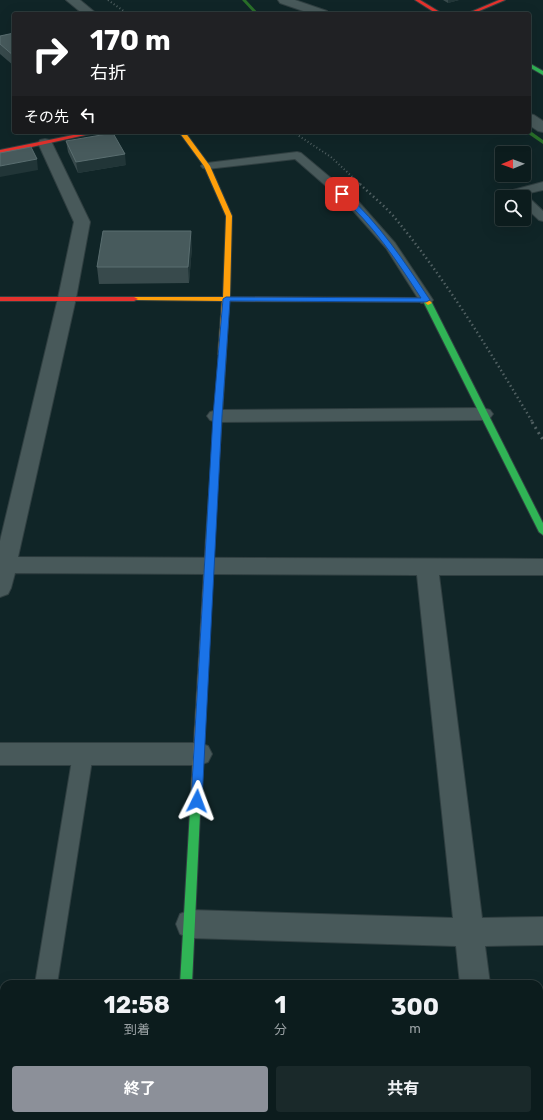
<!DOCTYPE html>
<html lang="ja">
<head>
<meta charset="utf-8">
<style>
	:root { --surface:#0c1c1d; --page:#1a292a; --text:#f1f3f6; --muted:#9aa1a4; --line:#2c3a3b; --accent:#8c9099 }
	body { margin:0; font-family:Rubik,"Noto Sans JP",sans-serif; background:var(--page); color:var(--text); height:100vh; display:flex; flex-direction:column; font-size:15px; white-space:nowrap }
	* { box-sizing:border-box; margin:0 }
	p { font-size:13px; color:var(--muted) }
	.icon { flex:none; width:22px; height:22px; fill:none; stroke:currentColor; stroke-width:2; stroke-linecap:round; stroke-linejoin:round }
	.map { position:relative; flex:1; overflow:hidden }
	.side { position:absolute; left:0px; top:980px; width:543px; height:140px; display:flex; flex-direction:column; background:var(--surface); border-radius:12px 12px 0 0; box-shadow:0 4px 16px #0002,0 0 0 1px var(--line) }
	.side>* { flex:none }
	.guide { position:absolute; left:12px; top:12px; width:519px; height:122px; border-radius:4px; box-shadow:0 4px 16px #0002,0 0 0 1px var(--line); background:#202124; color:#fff; overflow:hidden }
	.needle { width:26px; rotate:269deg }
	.tools { position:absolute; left:495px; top:146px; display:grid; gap:8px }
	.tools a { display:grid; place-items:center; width:36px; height:36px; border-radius:4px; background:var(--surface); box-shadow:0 4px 16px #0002,0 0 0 1px var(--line); font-size:20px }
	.pin { position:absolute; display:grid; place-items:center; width:34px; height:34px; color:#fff; margin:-17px; border-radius:8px; box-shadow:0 2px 6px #0006 }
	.me { position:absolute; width:44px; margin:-22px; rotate:3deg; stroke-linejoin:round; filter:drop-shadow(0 0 3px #0008) }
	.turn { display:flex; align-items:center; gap:14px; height:84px; padding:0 12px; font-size:18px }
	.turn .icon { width:52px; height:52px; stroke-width:2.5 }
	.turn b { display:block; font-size:28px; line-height:34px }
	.then { display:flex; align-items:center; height:38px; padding:0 12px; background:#0003; gap:8px; font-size:15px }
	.eta { display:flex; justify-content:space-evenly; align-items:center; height:68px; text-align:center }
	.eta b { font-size:24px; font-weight:700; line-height:28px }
	.button { display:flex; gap:8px; margin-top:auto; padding:8px 12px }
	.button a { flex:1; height:46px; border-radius:4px; background:var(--accent); color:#fff; font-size:16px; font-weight:700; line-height:46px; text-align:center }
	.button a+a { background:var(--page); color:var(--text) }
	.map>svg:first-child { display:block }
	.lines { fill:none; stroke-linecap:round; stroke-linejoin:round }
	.stream { fill:#296f29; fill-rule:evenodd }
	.lane-casing { stroke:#303f41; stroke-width:2 }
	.street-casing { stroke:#303f41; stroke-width:2 }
	.fast-casing { stroke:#303f41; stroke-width:2 }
	.slow-casing { stroke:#303f41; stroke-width:2 }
	.jam-casing { stroke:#303f41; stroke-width:2 }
	.lane { fill:#48595a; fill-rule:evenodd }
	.street { fill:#48595a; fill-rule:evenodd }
	.fast { fill:#30b455; fill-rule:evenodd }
	.slow { fill:#ff9f0a; fill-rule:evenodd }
	.jam { fill:#e5322d; fill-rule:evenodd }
	.rail-far2 { stroke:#516062; stroke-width:2; stroke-dasharray:1 2.5; stroke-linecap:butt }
	.rail-far1 { stroke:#516062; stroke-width:2.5; stroke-dasharray:1.5 3; stroke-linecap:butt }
	.rail { stroke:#516062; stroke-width:3; stroke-dasharray:2 4; stroke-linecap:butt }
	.wall { fill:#384a4c }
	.shaded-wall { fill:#213537 }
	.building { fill:#475a5c; stroke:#5a6e70 }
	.route { fill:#1a73e8; stroke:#114b97 }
</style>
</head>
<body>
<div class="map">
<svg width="543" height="1120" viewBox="0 0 543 1120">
	<rect width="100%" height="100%" fill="#102527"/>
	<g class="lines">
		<path class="stream" d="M242 0H246L259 14H255Z
			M529 130 543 140V144L527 133 526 132H529Z"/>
		<defs>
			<path id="lane" d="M297 152 301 153 357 200 395 243 433 300 431 303H421L386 248 349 206 295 159 207 169 203 168 201 166 203 164 207 163Z
				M543 182V190L525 194 543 211V221L539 220 524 206V197H514L511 193 513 190Z
				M83 745 90 748 93 754 57 984H35L73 754 76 748Z"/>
			<path id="street" d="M66 0H80L97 14H83Z
				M278 0H295L327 11 329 14H312L280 3Z
				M529 114 534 115 543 121V132L538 131 529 125Z
				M45 139 50 140 52 143 90 222 76 298 18 557 543 559V575H439L482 918 543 917V945L485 946 490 984H460L456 946 190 938 180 934 176 924 180 914 190 910 453 918 417 575 15 573 11 588 8 594 0 597V541L58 298 74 222 38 143 40 140Z
				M483 408 490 410 493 414 490 418 483 420 217 422 210 420 207 416 210 412 217 410Z
				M0 743H199L208 746 212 754 208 762 199 765H0Z
				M0 1019H4V1049H0Z
				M476 1116H508L509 1120H477Z"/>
			<path id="fast" d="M529 63 543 71V75L529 67Z
				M425 301H428L432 303 543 523V535L539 532 424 303Z
				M219 352H225L226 354 214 537 210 540 206 537Z
				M196 788 200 790 201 793 192 984H180L191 793 192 790Z"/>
			<path id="slow" d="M179 132H185L210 166 232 216 230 297 426 298 428 299 432 303 428 305 424 302 229 301 226 354 222 356 218 354 222 301 132 300V298L134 297H223L226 216 204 166Z
				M210 534 214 537 201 793 200 796 196 798 192 796 191 793 206 537Z"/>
			<path id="jam" d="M415 0H420L443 14H437Z
				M499 0H505L472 14H466Z
				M88 132H99L0 154V150Z
				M0 297H134L138 299 134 301H0Z"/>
		</defs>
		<use href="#lane" class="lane-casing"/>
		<use href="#street" class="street-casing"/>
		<use href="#fast" class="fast-casing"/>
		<use href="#slow" class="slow-casing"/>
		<use href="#jam" class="jam-casing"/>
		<use href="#lane" class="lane"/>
		<use href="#street" class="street"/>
		<use href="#fast" class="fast"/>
		<use href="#slow" class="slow"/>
		<use href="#jam" class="jam"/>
		<path class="rail-far2" d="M108 0 128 14
			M293 132 331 157 361 185"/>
		<path class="rail-far1" d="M360 184C371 195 385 206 395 218 447 281 491 353 533 423"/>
		<path class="rail" d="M532 422 543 440"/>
	</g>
	<path class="wall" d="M443 0H459L448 3Z
		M14 33V66L0 54V36Z
		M14 73V87L13 86 11 74Z
		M66 141 126 165 78 173 68 152Z
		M192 247 189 283 99 284 97 267Z"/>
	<path class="shaded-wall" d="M448 0H459L448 3Z
		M125 154 126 165 78 173 76 162Z
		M37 159 38 170 0 177V166Z
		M191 231 192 247 189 283 188 267Z"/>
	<path class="building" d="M14 33V56L0 44V36Z
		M14 73V76L11 74Z
		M113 133 125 154 76 162 66 141Z
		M31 147 37 159 0 166V153Z
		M103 231H191L188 267H97Z"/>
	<path class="route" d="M339 192H344C379 223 404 261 430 300L426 302 230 301 222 416 202 801 201 804 197 805 193 804 191 801 213 416 223 299 226 297 421 298C397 261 373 224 339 195Z"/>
</svg>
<div class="tools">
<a><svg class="needle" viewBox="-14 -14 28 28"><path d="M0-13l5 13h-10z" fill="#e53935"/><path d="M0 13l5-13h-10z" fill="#9aa1a4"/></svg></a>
<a><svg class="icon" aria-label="search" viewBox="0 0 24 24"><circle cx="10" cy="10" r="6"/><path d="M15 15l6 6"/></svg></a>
</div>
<div class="pin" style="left:342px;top:194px;background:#d93025"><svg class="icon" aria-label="arrive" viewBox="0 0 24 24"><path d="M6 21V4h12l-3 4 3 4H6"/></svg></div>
<svg class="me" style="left:197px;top:801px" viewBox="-20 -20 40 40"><path d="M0-17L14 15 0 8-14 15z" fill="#1a73e8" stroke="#fff" stroke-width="4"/></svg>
<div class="guide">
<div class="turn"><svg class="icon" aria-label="right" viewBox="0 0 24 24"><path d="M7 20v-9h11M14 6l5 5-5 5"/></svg><div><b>170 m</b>右折</div></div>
<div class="then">その先<svg class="icon" aria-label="left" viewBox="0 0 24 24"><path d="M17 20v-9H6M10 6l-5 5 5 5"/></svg></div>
</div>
<section class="side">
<div class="eta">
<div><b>12:58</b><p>到着</p></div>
<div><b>1</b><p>分</p></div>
<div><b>300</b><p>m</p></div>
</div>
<div class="button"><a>終了</a><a>共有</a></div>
</section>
</div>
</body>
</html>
